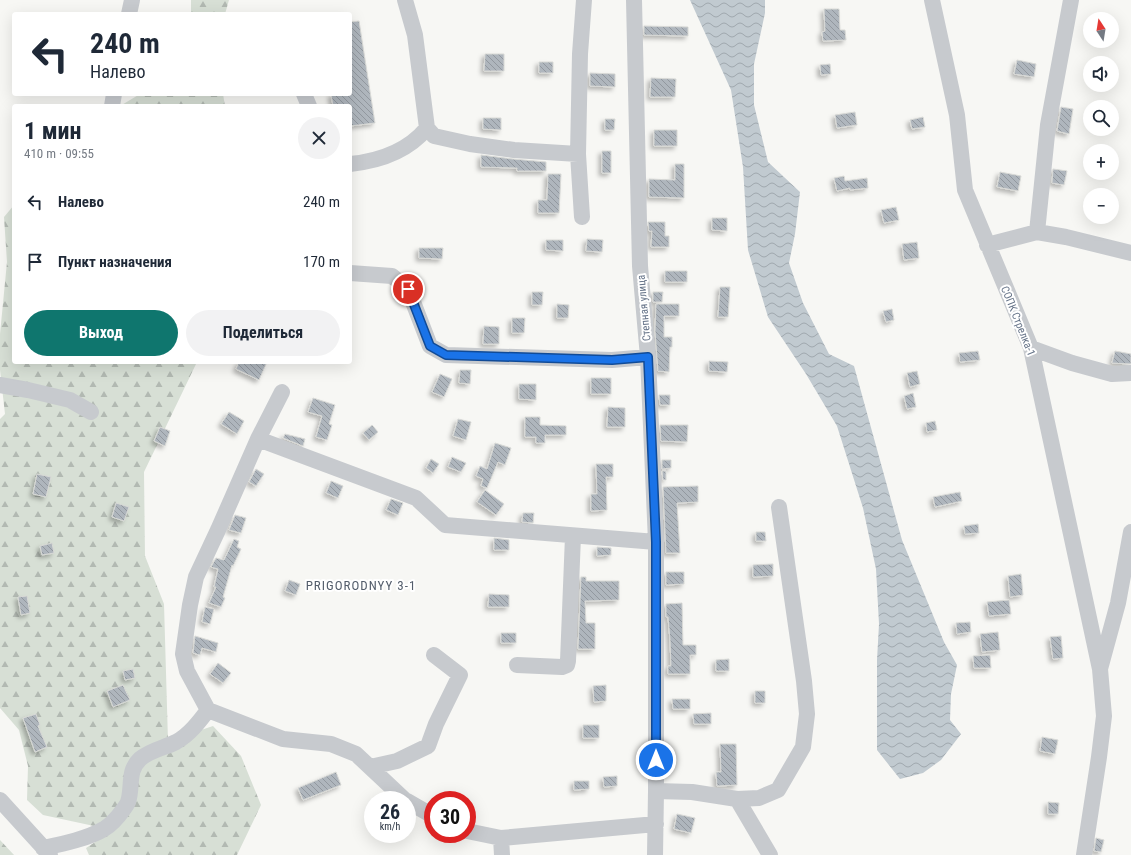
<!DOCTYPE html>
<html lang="ru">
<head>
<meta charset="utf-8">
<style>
	:root { --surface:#fff; --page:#f2f2f3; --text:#1f2937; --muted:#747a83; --accent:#0f766e }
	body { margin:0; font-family:"Roboto Condensed",sans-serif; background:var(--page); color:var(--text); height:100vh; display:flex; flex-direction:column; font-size:15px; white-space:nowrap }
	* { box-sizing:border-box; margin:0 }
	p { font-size:13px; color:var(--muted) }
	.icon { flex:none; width:22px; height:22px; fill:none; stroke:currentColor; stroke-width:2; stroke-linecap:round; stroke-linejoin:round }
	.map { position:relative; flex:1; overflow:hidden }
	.side { position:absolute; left:12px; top:104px; width:340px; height:260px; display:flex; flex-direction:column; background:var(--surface); border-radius:4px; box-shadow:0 4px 16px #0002 }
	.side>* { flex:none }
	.banner { position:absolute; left:12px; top:12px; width:340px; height:84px; border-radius:4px; box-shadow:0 4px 16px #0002; background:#fff; color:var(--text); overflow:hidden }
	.needle { width:26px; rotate:348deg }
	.buttons { position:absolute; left:1083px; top:12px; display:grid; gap:8px }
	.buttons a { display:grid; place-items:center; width:36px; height:36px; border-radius:50%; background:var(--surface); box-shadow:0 4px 16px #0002; font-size:20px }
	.speed { position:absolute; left:364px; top:791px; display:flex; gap:8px; font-size:20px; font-weight:700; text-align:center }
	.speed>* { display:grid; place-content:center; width:52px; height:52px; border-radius:50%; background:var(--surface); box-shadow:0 4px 16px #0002; line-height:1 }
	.speed small { font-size:10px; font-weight:400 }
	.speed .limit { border:6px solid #d22; background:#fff; color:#111 }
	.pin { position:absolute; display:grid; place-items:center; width:34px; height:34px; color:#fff; margin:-17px; border:2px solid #fff; border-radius:50%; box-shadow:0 1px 4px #0007 }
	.me { position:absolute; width:44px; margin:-22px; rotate:0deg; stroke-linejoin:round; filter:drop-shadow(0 0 3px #0008) }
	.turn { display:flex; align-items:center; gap:14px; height:84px; padding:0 12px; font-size:18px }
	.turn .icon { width:52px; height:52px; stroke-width:2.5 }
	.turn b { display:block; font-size:28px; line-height:34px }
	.round { display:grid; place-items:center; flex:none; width:42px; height:42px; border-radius:21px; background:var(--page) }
	.summary { display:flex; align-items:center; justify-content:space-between; height:68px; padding:0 12px }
	h1 { font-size:24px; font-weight:700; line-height:30px }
	.button { display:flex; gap:8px; margin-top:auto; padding:8px 12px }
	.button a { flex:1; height:46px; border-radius:24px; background:var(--accent); color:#fff; font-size:16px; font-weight:700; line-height:46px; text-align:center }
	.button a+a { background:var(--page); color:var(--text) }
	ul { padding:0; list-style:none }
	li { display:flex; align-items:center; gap:12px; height:60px; padding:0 12px }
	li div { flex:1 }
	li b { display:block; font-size:15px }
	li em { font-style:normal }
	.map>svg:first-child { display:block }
	.forest { fill:url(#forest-firs) }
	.water { fill:url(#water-waves) }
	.building { fill:url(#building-back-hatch); stroke:#d8d9d6; filter:url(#shadow) }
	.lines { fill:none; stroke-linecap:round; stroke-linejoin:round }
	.minor { stroke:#c7cace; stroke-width:16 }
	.route-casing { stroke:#114b97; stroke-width:10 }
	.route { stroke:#1a73e8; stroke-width:7 }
	.labels { text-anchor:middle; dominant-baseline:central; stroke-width:4; stroke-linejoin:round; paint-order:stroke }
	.street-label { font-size:11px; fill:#647287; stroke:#fff }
	.quarter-label { font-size:13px; letter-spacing:1px; fill:#535d6b; stroke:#fff }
</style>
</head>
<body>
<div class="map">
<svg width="1131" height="855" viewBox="0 0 1131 855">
	<defs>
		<pattern id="forest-firs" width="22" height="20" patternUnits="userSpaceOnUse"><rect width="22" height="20" fill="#d7dfd5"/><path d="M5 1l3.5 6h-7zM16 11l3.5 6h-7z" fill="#b2b9b2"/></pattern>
		<pattern id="water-waves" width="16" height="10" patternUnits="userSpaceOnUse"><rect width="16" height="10" fill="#c1cad0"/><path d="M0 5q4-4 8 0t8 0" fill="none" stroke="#a0a8ae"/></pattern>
		<pattern id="building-back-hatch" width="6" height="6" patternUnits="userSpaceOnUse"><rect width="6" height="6" fill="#afb6bd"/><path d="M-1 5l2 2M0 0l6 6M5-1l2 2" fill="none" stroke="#92989f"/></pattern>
		<filter id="shadow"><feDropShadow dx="-3" dy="3" stdDeviation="2" flood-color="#0004"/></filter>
	</defs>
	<rect width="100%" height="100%" fill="#f7f7f4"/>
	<path class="forest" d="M191 0H229L225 14H191Z
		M140 94H223L225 106H120Z
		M14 205V362H197L144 472 145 556 164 604 168 741 213 726 241 756 261 805 237 855H89L86 848 109 833 94 826 43 815 27 800 28 766 19 730 0 708V419L5 414 0 370V334L7 262 4 217Z
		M0 840 14 855H0Z"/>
	<path class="water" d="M690 0H765V13L754 64V105L768 162 800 192 795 234 789 263 803 303 829 354 854 366 902 540 944 642 957 665 951 694 950 720 961 734 941 760 923 773 900 779 877 750V660L879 624 876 569 863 508 837 426 806 374 768 317 748 250 743 167 731 90Z"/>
	<path class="building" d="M824 9H839L840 30H845L846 40 823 41 822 32 825 31Z
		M359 21 375 123 350 126V106H333L331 94H350V22Z
		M644 26 688 27V36L644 35Z
		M485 54H504V71H484Z
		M1017 60 1036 64 1034 77 1014 74Z
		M539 62H553V73H539Z
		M830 64 831 74 821 75 820 65Z
		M590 73 615 74V87L590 86Z
		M651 78 676 79 675 97H650Z
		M1061 107 1073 109 1069 134 1057 131Z
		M855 112 857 125 837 128 835 115Z
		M923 117 925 127 912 129 910 120Z
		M483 118H501V130L483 129Z
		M605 119H615L614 130H605Z
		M654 130H677V146H654Z
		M602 151H611V173H602Z
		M481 155 513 159 546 162V171H517V168L481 167Z
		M675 164H684V198L649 197V179L675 180Z
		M1053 169 1067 171 1064 185 1052 183Z
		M1000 172 1021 176 1018 191 997 187Z
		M548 174H561L559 213H538V200H547Z
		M844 176 845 181 867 178 868 188 850 190V188L837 191 834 178Z
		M896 207 899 220 884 223 881 210Z
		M712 218H727V231L712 230Z
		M648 222H665V236H669V247H651L652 231H649Z
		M587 239 603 240 602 252 586 251Z
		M546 240H563V251L546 250Z
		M917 242 919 258 904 260 902 244Z
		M419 248H443L442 259 419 258Z
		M665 271H687V282H665Z
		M720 287H730L728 317H718Z
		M532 292H543L542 305H532Z
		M653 292H663L662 302H653Z
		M557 304 569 305 568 318H557Z
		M656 304H679V316H664V337H672V347H670L669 372 658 371 655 331Z
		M892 309 894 320 886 322 883 311Z
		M512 318H525L524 333H512Z
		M484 326 499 327V344H483Z
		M978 351 980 360 960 362 959 353Z
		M1115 351 1131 354V364L1112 363Z
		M709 361 728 362 727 372 709 371Z
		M239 362H267L259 380 236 369Z
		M460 370H471L470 384 459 383Z
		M917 371 920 384 910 387 907 373Z
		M440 374 452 379 444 397 432 392Z
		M591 378H611V394H591Z
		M519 384H536V400L519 399Z
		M913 393 916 407 907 409 904 396Z
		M659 395H670V405H660Z
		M313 398 335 405 329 424 332 425 327 440 316 437 322 416 308 412Z
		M608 407 625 408V427H607Z
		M229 412 244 421 237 434 221 424Z
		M525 417H540V425L566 426V435H545V443H536V437H525Z
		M458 419 471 422 466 440 453 436Z
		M935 421 937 430 927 432 926 423Z
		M372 425 378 432 369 440 363 433Z
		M660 425H688L687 442 661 441Z
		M160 427 170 431 165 446 154 441Z
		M285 434 305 439 303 446 283 438Z
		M495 443 511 448 505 465 498 462 487 488 481 486 483 479 476 476 480 466 487 469Z
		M452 457 466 463 461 472 448 467Z
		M431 459 439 464 433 473 426 468Z
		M662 460H671V468L662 469Z
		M596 464H613V477H606L607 510 591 511V494H597Z
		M256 469 264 474 256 486 249 482Z
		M662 471H666V480H663Z
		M37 474 51 477 46 497 33 494Z
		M331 481 343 486 338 498 326 493Z
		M698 486V502L677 503 680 553H666L663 487Z
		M485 490 504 504 496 515 477 502Z
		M960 492 962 501 935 507 933 497Z
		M391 499 403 503 398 515 386 510Z
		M116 503 129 507 124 521 112 517Z
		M523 513H534L533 523 522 522Z
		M235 515 246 518 241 533 229 530Z
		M978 524 979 533 965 534 964 526Z
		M756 532H765L766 541H756Z
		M494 538 509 540V550H494Z
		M234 539 239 541 237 547 241 549 233 566 232 565 223 597 225 598 221 607 209 603 216 587H214L218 569 211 567 216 558 224 560Z
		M52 543 54 553 42 555 40 546Z
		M597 547 611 548V555L597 556Z
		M773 564V576L753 577V565Z
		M666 572H684V584L666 585Z
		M1021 574 1023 595 1010 597 1008 576Z
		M581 577H586V581H619V600L585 601 586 623H595V649H578Z
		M289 580 300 584 296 595 285 591Z
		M489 594 509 595V607H488Z
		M27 596 30 613 21 615 18 597Z
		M1009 600 1011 614 989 616 987 602Z
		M682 603 683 645H696V655H690V674H668V666H671L670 640 668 617H666V604Z
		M205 607 214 609 210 624 202 622Z
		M970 622 971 632 957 634 956 623Z
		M998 632 1000 650 982 652 980 634Z
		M501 633H516V643H501Z
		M195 636 218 643 216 652 202 648 200 655 193 653Z
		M1061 636 1063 658 1053 659 1050 637Z
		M990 655 991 668H974L973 656Z
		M729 659V671H716V660Z
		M218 663 231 673 223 683 210 674Z
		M133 669 135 678 125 680 123 671Z
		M123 685 130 700 113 707 107 691Z
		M606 685V701L594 702 593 686Z
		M755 691H765V703H755Z
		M672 699H690V709H673Z
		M711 713V724H694L693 714Z
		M36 714 40 725 38 726 47 747 35 752 23 718Z
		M583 725H599V738H583Z
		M1042 737 1058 740 1055 754 1040 751Z
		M720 744H736L737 785 717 786 716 772H721Z
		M336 772 341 785 303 800 298 788Z
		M617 776V786L604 787 603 777Z
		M574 781H589V789L574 790Z
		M1048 802 1059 803 1058 814H1048Z
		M677 814 695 818 691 833 674 829Z
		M1096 838 1104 840 1101 852 1094 851Z"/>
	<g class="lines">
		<path class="minor" d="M405 0 415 35 427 128 434 136 470 144 514 150 578 154
			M634 0 640 266 648 357 656 542V791L655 855
			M932 0 957 115 965 190 1031 348 1100 669
			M129 14 132 0
			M304 94 309 106
			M112 106 114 94
			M350 164C380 161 408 151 427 128
			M582 217 578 154 580 54 584 0
			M1037 232 1066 237 1131 253
			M987 245 1037 232 1048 125 1071 0
			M350 273 392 276 408 289 430 346 446 355 612 360 648 357
			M1031 348 1072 363 1112 374 1131 373
			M0 385 28 390 70 400 91 412
			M282 392 258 439 218 530 196 577 190 605 183 654 187 671 208 710 283 739 331 744 356 754 405 800
			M258 439 416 498 445 525 656 542
			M517 665 562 667 567 665 568 661 573 536
			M370 767 397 761 428 746 436 724 460 675 434 655
			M656 791 692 792 737 799 770 855
			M737 799 759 798 778 790 803 747 807 714 804 681 779 507
			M0 800 50 855
			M407 801 433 816
			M467 831 501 838 656 824
			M501 838 502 855
			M43 848C62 844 87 839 104 829 112 824 118 817 123 810 125 807 127 805 128 802 133 787 127 771 140 759 150 750 164 748 176 742 189 735 199 722 208 710
			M1084 855 1099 757 1104 716 1100 669 1118 603 1131 532"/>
	</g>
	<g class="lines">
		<defs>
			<path id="route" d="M408 289 430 346 446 355 612 360 648 357 656 542V760"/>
		</defs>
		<use href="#route" class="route-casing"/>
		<use href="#route" class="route"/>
	</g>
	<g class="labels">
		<g class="street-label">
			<text transform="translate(644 308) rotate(-95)">Степная улица</text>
			<text transform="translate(1018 321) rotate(68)">СОПК Стрелка-1</text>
		</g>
		<g class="quarter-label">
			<text x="361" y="585">PRIGORODNYY 3-1</text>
		</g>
	</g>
</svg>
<div class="buttons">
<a><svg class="needle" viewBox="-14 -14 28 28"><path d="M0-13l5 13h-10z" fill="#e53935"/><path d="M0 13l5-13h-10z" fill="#747a83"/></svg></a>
<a><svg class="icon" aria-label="sound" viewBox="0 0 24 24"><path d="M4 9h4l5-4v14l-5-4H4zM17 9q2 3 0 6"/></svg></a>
<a><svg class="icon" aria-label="search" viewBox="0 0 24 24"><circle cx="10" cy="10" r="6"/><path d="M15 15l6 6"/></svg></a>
<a>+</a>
<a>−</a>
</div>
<div class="speed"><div>26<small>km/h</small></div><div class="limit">30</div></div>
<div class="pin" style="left:408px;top:289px;background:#d93025"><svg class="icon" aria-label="arrive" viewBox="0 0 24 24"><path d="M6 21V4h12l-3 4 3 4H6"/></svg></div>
<svg class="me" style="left:656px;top:760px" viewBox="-20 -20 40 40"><circle r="17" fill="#1a73e8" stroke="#fff" stroke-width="3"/><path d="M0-11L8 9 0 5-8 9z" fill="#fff"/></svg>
<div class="banner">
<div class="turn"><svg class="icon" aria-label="left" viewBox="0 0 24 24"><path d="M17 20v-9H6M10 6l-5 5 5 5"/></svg><div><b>240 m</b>Налево</div></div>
</div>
<section class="side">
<div class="summary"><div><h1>1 мин</h1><p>410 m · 09:55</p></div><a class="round"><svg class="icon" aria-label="close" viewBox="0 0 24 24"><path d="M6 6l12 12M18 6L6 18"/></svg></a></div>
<ul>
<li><svg class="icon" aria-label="left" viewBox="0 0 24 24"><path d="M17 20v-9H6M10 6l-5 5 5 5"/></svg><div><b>Налево</b></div><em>240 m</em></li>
<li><svg class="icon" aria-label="arrive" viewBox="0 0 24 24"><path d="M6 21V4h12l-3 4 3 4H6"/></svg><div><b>Пункт назначения</b></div><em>170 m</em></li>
</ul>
<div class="button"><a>Выход</a><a>Поделиться</a></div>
</section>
</div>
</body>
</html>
